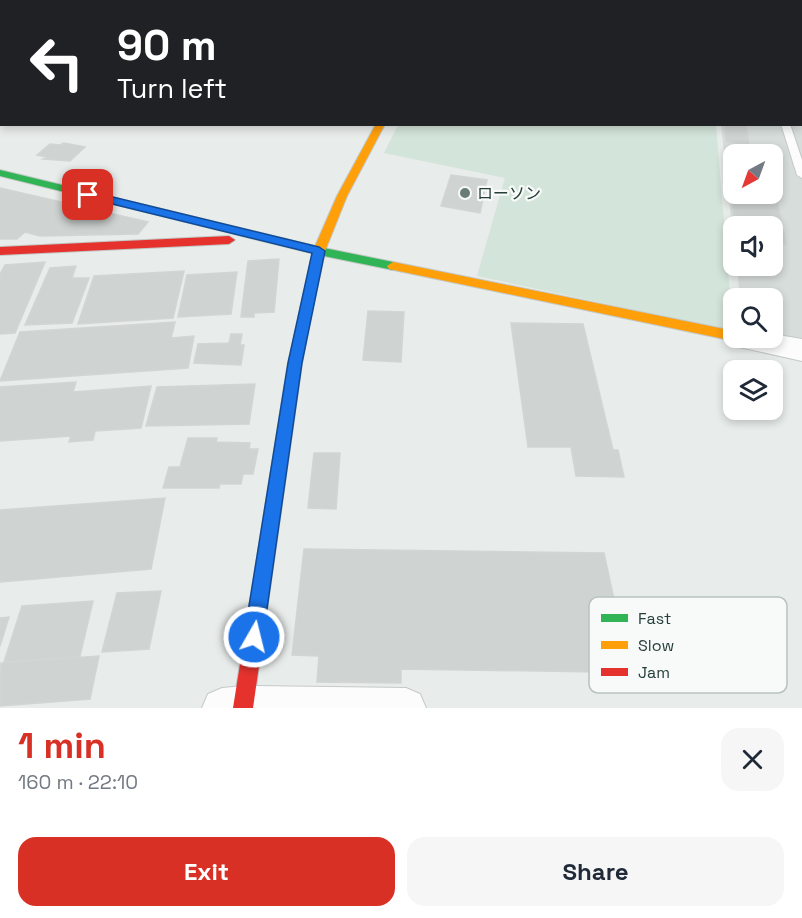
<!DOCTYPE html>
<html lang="en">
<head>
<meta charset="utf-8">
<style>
	:root { --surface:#fff; --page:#f6f6f7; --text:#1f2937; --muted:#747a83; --accent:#d93025 }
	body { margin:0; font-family:"Space Grotesk","Noto Sans JP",sans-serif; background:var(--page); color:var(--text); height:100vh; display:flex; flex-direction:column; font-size:22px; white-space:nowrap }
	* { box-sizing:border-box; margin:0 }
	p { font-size:20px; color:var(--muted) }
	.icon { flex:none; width:33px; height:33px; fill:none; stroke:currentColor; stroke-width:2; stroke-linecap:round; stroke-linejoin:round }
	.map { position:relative; height:708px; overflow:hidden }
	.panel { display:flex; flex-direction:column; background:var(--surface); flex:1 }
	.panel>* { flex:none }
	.top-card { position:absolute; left:0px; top:0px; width:802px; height:126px; box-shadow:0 3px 9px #0003; background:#202124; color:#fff; overflow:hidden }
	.needle { width:39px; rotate:221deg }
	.fabs { position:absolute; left:723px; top:144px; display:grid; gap:12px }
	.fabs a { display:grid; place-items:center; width:60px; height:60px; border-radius:12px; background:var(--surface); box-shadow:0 3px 9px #0003; font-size:30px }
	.pin { position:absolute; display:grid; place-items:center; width:51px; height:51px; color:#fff; margin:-26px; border-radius:12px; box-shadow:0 3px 9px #0006 }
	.me { position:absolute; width:66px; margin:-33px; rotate:8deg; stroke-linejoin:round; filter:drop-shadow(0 0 4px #0008) }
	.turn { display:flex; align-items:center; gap:21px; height:126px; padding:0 18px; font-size:27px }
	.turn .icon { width:78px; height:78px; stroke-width:2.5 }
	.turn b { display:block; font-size:42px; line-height:51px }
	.round { display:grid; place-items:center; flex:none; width:63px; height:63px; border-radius:18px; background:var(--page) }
	.overview { display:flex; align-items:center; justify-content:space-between; height:102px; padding:0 18px }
	h1 { font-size:36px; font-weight:700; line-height:45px; color:var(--accent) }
	.primary-button { display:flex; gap:12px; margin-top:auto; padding:12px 18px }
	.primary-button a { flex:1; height:69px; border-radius:18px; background:var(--accent); color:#fff; font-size:24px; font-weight:700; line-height:69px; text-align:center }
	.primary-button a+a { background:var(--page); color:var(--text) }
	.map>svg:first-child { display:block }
	.built { fill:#d7dddb; fill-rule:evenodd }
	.green { fill:#d3e4da }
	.building { fill:#cfd4d2; stroke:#d1d5d3; stroke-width:1.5 }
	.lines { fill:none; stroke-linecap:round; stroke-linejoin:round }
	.lane-casing { stroke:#c5c9c8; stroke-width:2 }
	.street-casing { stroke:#c5c9c8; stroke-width:2 }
	.fast-casing { stroke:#c2c8c6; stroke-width:2 }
	.slow-casing { stroke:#c2c8c6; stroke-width:2 }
	.jam-casing { stroke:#c2c8c6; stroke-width:2 }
	.path { stroke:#c3cbca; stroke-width:2; stroke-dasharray:1.5 3; stroke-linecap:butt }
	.lane { fill:#fcfcfc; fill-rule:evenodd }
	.street { fill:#fcfcfc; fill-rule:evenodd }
	.fast { fill:#30b455; fill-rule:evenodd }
	.slow { fill:#ff9f0a; fill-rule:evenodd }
	.jam { fill:#e5322d; fill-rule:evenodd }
	.rail-casing { stroke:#c9cdcb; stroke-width:4.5 }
	.rail { stroke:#f7faf9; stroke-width:3; stroke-dasharray:8; stroke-linecap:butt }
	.route { fill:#1a73e8; stroke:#114b97; stroke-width:1.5 }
	.poi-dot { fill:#6a7c78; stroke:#f7faf9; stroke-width:2 }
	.labels { text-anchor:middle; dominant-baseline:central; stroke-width:4.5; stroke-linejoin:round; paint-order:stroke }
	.far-poi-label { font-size:16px; fill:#263f3b; stroke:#f7faf9; text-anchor:start }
	.key { fill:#f7faf9; stroke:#b8c2c0; stroke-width:1.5 }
	.key-label { font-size:16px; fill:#263f3b }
</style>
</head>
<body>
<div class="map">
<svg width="802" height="708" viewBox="0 0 802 708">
	<rect width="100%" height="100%" fill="#e8ecea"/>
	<path class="built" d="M801 7H802V340L773 334 772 298H740L737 266H772V226H734L733 237 721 125 801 124ZM734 154H772V194H734Z"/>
	<path class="green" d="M398 125H716L733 331 477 276 505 178 384 153Z"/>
	<path class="building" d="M725 124H746L749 145 726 141Z
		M64 143 85 147 70 161 43 159 47 157 37 155 50 144 60 145Z
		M734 144 759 148 760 154H735Z
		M451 175 487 180 480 213 441 206Z
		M730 179H734V194H772V186H774L786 244 772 241V226H735Z
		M0 188 148 222 138 234 40 236 25 232 17 239H0Z
		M279 259 274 312 254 313V317H241L248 261Z
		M45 262 15 333 0 334V274L5 265Z
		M76 266 72 278H89L72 323 25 325 50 268Z
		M184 271 173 318 78 324 94 276Z
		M237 272 231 314 178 317 187 275Z
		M368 311 404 312 401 362 363 360Z
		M175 322 171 338 194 336 188 368 0 381 20 332Z
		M511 323 583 324 613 450H618L624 477 576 476 571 447H528Z
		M231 334H242L240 345H244L241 365 194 363 198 344 229 343Z
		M76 382 73 392 151 386 141 428 95 431 93 440 69 442 71 436 0 441V387Z
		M255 384 249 424 146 426 157 387Z
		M188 438H217L216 442 250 443 249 449H258L253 474H243L241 484H220L219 488H163L169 467H180Z
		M314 453H340L336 509 308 508Z
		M165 498 151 569 0 582V510Z
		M304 549 604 553 627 659H597L599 672 401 669V683L317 682 319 656 292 655Z
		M161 591 149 649 102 652 117 593Z
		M93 601 80 656 4 662 22 606Z
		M9 617 0 646V618Z
		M99 656 90 699 0 706 1 663Z"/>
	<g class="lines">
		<defs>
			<path id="lane" d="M801 116H802V122H801Z
				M781 124H790L802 160V178L797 175Z"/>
			<path id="street" d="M734 329V338H772V334L802 339V361L730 345 726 338 730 331Z
				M244 686 406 688 420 694 426 708H202L208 694 222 688Z"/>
			<path id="fast" d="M0 170 319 247 393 262 399 266 393 270 319 255 0 176Z"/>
			<path id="slow" d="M447 0H453L454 2H446Z
				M376 124H385L347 196 325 251 310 320 304 325 299 324 298 320 313 251 337 196Z
				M393 262 734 331V338H740L734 341 389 269 387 266Z"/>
			<path id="jam" d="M229 236 235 240 229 244 0 255V247Z
				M304 315 310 320 302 363 253 708H233L288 363 298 320Z"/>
		</defs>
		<use href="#lane" class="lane-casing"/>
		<use href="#street" class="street-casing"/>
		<use href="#fast" class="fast-casing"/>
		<use href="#slow" class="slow-casing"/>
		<use href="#jam" class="jam-casing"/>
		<path class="path" d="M30 2 34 0"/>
		<use href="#lane" class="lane"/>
		<use href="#street" class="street"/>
		<use href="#fast" class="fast"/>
		<use href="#slow" class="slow"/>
		<use href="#jam" class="jam"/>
		<defs>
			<path id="rail" d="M785 0 791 2"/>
		</defs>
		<use href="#rail" class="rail-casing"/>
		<use href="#rail" class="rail"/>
	</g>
	<path class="route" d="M88 191 319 247 325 251 302 363 263 637 261 644 254 647 247 644 244 637 288 363 312 253 84 197 83 195Z"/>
	<circle class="poi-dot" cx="465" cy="193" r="6"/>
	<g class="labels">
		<g class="far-poi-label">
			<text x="477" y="193">ローソン</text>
		</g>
	</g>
	<rect x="589" y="597" width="198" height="96" rx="9" class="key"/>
	<rect x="601" y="614" width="27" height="8" fill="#30b455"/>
	<rect x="601" y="641" width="27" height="8" fill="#ff9f0a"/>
	<rect x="601" y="668" width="27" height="8" fill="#e5322d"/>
	<g class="key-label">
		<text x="638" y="624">Fast</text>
		<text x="638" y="651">Slow</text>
		<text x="638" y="678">Jam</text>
	</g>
</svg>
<div class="fabs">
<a><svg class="needle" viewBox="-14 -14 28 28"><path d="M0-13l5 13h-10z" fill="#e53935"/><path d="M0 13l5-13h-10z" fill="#747a83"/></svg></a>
<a><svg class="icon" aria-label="sound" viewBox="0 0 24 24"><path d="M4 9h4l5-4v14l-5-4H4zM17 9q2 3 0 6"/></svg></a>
<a><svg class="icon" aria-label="search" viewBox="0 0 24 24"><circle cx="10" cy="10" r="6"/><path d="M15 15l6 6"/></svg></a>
<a><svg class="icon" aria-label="layers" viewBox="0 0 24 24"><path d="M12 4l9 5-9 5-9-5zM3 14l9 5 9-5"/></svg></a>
</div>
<div class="pin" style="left:88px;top:195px;background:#d93025"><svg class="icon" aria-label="arrive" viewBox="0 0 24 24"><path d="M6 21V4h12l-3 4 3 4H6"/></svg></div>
<svg class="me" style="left:254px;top:637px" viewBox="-20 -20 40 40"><circle r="17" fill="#1a73e8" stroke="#fff" stroke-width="3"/><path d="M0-11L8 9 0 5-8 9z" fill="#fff"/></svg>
<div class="top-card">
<div class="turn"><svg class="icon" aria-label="left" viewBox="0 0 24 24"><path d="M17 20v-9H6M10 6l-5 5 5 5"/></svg><div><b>90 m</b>Turn left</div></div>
</div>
</div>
<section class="panel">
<div class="overview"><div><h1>1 min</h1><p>160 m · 22:10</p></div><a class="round"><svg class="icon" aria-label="close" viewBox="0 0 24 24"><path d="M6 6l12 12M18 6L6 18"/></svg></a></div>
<div class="primary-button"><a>Exit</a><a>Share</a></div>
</section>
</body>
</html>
